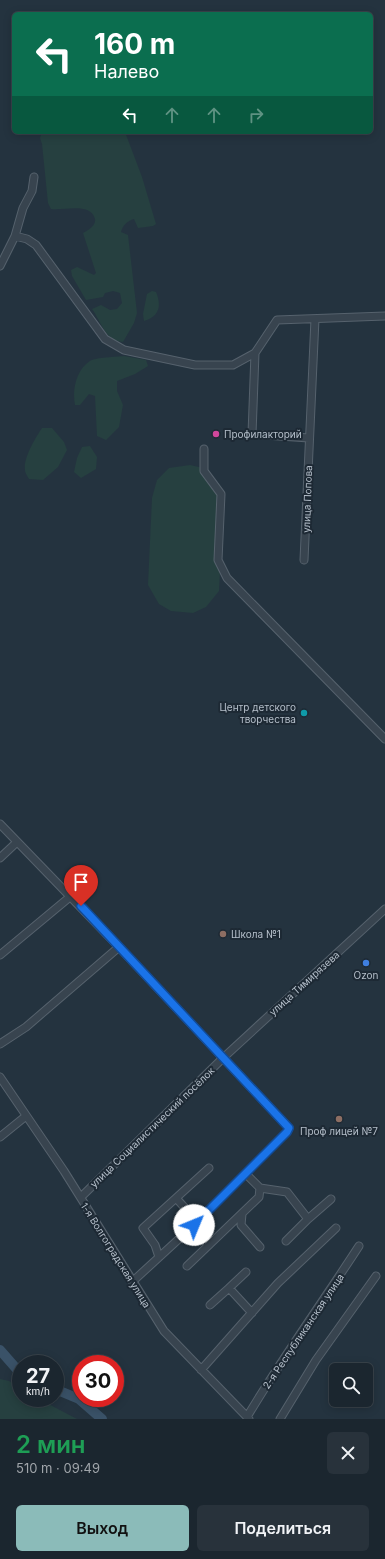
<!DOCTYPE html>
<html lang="ru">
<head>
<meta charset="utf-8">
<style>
	:root { --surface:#1b262f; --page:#28323b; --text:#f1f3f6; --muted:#a0a5aa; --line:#39434b; --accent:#8bbbb9 }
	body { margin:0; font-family:Inter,sans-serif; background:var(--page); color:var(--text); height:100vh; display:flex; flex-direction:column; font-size:15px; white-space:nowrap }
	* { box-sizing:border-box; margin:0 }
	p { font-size:13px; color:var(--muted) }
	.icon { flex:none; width:22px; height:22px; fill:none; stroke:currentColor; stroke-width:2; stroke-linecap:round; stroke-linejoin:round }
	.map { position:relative; height:1419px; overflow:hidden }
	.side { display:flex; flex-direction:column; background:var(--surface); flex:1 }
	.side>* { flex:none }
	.guide { position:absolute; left:12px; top:12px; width:361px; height:122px; border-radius:6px; box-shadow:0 2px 10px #0003,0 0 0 1px var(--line); background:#0b6e4f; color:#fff; overflow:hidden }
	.buttons { position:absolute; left:329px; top:1363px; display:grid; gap:8px }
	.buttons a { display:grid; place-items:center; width:44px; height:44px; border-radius:6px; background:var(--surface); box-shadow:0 2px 10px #0003,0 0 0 1px var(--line); font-size:20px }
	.speed { position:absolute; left:12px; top:1355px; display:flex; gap:8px; font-size:20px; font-weight:700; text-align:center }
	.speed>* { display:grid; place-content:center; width:52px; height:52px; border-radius:50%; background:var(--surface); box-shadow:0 2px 10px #0003,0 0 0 1px var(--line); line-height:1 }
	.speed small { font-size:10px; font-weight:400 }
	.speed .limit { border:6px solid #d22; background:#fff; color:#111 }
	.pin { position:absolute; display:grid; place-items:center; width:34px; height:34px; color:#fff; margin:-41px -17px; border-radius:50% 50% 50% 0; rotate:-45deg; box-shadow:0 0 4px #0007 }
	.pin .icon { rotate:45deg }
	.me { position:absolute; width:44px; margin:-22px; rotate:45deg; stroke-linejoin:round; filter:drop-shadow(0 0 3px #0008) }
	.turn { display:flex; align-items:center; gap:14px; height:84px; padding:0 16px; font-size:18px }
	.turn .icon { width:52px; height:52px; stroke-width:2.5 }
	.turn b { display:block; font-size:28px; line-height:34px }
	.lanes { display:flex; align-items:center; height:38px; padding:0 16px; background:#0003; justify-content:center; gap:20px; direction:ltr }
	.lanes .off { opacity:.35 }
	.round { display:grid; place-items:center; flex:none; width:42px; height:42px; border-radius:6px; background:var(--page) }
	.overview { display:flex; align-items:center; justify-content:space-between; height:68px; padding:0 16px }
	h1 { font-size:24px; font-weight:600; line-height:30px; color:#1e9e55 }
	.action { display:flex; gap:8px; margin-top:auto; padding:8px 16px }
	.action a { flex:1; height:46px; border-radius:6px; background:var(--accent); color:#111; font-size:16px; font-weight:600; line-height:46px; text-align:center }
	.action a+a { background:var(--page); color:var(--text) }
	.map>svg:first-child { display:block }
	.green { fill:#264040 }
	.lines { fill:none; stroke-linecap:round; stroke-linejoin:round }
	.river { stroke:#3a5268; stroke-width:10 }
	.minor-casing { stroke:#56626d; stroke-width:9 }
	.minor { stroke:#38444f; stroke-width:7 }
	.route-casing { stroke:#114b97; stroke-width:10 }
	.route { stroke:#1a73e8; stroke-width:7 }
	.hotel-dot { fill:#d1479c; stroke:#1d2934; stroke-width:1.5 }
	.culture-dot { fill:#0f9aa8; stroke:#1d2934; stroke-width:1.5 }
	.education-dot { fill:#8d6e63; stroke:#1d2934; stroke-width:1.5 }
	.shop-dot { fill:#3f7fe0; stroke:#1d2934; stroke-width:1.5 }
	.labels { text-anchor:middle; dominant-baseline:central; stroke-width:4; stroke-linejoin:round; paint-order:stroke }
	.poi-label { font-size:10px; fill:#b5bfca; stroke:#1d2934; text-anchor:start }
	.street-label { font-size:10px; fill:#b5bfca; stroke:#1d2934 }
</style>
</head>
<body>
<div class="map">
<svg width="385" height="1419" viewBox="0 0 385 1419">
	<rect width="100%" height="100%" fill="#24333f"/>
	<path class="green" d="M42 132H125L142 177 156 224 153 226 138 228 134 219C127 221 123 225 121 232L128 235 137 313 134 323 123 342C105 341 101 321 92 309L101 305 110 310 117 309 122 303 120 293 113 291 105 293 103 297 86 300 72 276 71 270 77 267 94 275 96 273 83 233C88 230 96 226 95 219 91 202 63 211 51 209L48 203 42 144 40 138Z
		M152 291 156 292C162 306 159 317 144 321L143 314 147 294Z
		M124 356 146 360 148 366 135 374 117 381V391L123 405 119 427 106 440 97 436 95 396 89 394 80 405H75C72 390 76 370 90 361 96 357 116 357 124 356Z
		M42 428H52L64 442 67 450 58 467 43 480 29 479C28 477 25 473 25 470 23 458 36 437 42 428Z
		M90 446 97 457 96 469 81 478 74 472 77 458 82 447Z
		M190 465 207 469 224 493 219 591 206 607 193 613 171 611 159 604 148 585 152 498 157 480 169 468Z
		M0 1379 9 1381 21 1388V1398H37L77 1419H0Z"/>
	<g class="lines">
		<path class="river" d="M0 1350 21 1374
			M55 1389 79 1399 102 1419"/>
		<defs>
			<path id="minor" d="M15 236 27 239 36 245 105 339 124 350 195 365H233L255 353 277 320 385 316
				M0 266 15 236 23 208 32 191 34 177
				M255 353 252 434 309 438
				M204 449V471L221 494 218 560 227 578 385 739
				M304 560 315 319
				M0 824 119 947 289 1128 287 1132 193 1226 132 1282
				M0 858 17 842
				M0 955 71 896
				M0 1044 26 1027 119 947
				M0 1077 64 1171 164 1331 249 1419
				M0 1137 26 1116
				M260 1188 287 1192 308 1219 286 1241
				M81 1197 223 1058 385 909
				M242 1214 241 1225 260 1247
				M308 1219 331 1199
				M195 1225 193 1217 176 1198 209 1168
				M193 1226 209 1245
				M159 1257 155 1245 143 1228 176 1198
				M187 1266 259 1197 260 1188 246 1174
				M246 1272 229 1288 252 1313
				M210 1305 229 1288
				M201 1370 278 1283 336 1228
				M247 1417C282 1358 322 1303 359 1246
				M280 1419 316 1360 376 1276"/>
		</defs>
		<use href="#minor" class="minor-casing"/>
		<use href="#minor" class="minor"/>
	</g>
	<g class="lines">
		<defs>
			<path id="route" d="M81 906 289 1128 287 1132 194 1225"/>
		</defs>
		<use href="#route" class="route-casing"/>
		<use href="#route" class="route"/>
	</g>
	<circle class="hotel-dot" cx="216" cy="434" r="4"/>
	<circle class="culture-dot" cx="304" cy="713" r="4"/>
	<g class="education-dot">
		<circle cx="223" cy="934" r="4"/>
		<circle cx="339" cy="1119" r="4"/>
	</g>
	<circle class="shop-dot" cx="366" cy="963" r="4"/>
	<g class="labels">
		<g class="poi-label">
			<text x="224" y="434">Профилакторий</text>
			<text x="296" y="707" text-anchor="end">Центр детского<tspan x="296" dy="12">творчества</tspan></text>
			<text x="231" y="934">Школа №1</text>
			<text x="366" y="975" text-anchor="middle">Ozon</text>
			<text x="339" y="1131" text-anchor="middle">Проф лицей №7</text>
		</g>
		<g class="street-label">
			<text transform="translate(307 499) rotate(-88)">улица Попова</text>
			<text transform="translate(304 983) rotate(-42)">улица Тимирязева</text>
			<text transform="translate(152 1127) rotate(-44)">улица Социалистический посёлок</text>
			<text transform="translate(116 1255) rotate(58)">1-я Волгоградская улица</text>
			<text transform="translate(303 1331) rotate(-56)">2-я Республиканская улица</text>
		</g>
	</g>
</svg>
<div class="buttons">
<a><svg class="icon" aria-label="search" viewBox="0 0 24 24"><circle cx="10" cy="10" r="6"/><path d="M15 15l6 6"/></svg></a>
</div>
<div class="speed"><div>27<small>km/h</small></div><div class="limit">30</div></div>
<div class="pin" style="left:81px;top:906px;background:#d93025"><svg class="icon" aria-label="arrive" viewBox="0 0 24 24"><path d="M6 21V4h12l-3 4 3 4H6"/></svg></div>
<svg class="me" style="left:194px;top:1225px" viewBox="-20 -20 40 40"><circle r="19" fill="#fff"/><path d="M0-13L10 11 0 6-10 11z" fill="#1a73e8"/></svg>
<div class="guide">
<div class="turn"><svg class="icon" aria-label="left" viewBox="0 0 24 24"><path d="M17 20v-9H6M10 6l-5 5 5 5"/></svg><div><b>160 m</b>Налево</div></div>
<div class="lanes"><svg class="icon" aria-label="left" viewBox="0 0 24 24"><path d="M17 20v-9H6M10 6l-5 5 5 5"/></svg><svg class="icon off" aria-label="ahead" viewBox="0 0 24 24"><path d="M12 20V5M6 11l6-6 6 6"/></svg><svg class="icon off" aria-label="ahead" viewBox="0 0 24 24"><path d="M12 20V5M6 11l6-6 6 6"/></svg><svg class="icon off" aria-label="right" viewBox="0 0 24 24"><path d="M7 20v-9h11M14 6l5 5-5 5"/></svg></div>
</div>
</div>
<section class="side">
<div class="overview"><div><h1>2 мин</h1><p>510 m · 09:49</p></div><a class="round"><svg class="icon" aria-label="close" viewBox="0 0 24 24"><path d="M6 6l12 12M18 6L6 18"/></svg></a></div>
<div class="action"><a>Выход</a><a>Поделиться</a></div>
</section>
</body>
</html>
